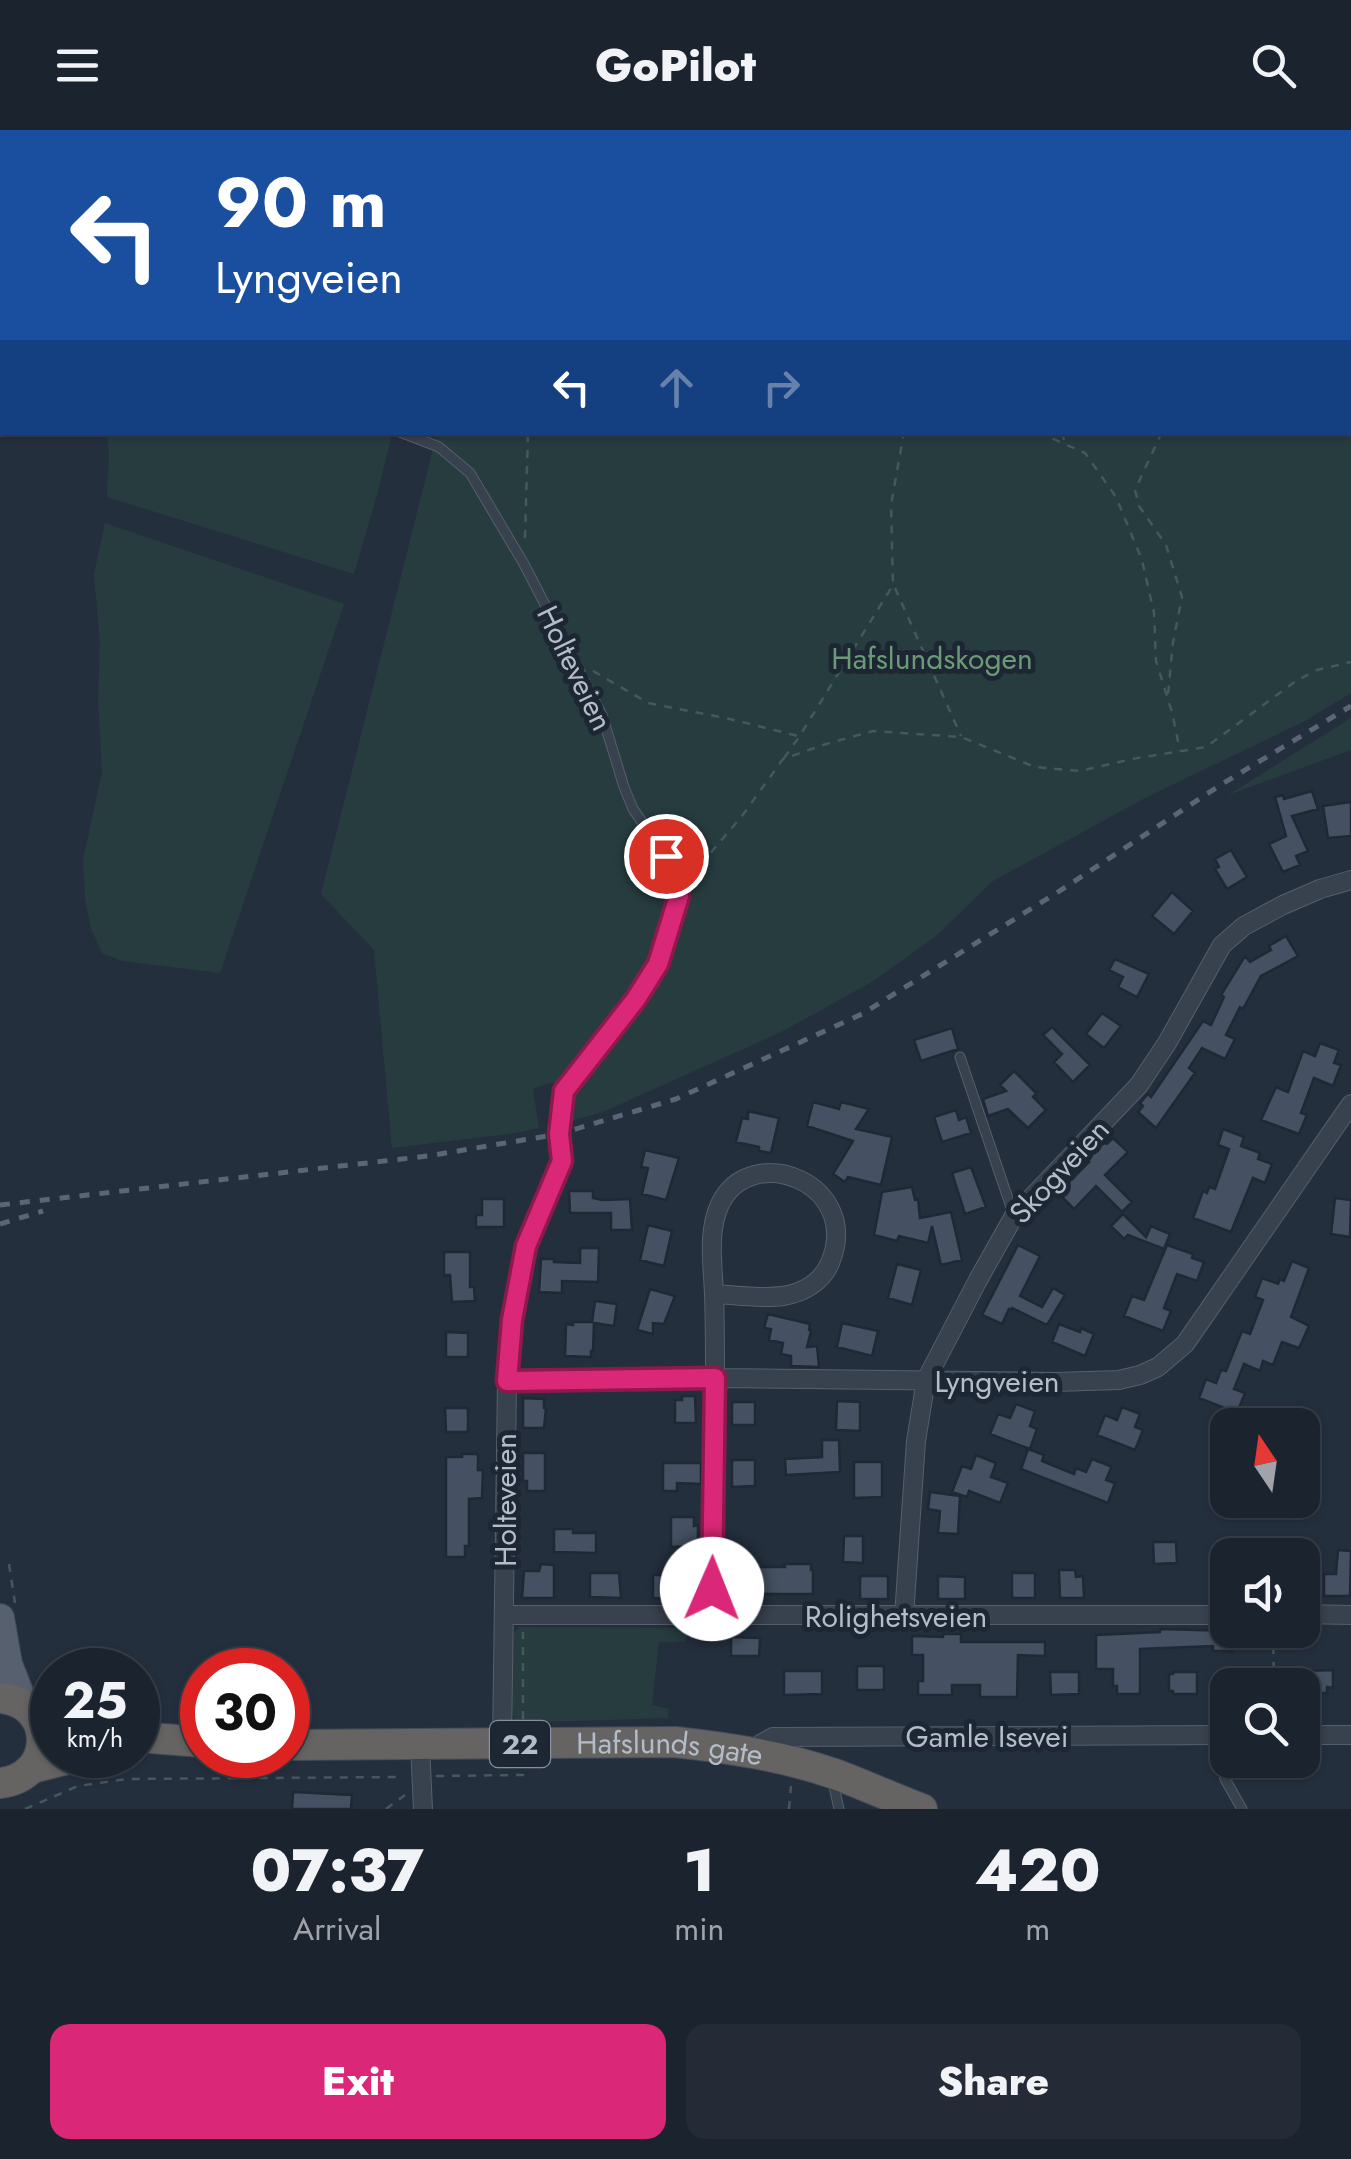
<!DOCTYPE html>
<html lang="en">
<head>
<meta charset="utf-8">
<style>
	:root { --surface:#1b232e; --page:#242b36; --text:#f1f3f6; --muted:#a0a4aa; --line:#39404a; --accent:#db2777 }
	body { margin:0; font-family:Jost,sans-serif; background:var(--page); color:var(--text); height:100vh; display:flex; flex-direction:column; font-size:38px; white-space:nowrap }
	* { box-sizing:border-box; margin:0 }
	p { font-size:32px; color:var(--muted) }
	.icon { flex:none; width:55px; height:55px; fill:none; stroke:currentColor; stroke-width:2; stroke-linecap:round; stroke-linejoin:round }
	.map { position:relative; height:1679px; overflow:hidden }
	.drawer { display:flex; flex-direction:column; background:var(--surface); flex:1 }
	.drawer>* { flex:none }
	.banner { position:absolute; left:0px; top:0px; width:1352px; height:305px; box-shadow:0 2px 8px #0004,0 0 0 2px var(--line); background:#1a4fa0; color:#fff; overflow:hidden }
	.needle { width:65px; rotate:347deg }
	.controls { position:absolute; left:1210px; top:1278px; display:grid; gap:20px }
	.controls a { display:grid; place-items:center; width:110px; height:110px; border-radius:20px; background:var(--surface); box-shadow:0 2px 8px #0004,0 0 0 2px var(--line); font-size:50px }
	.speed { position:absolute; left:30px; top:1518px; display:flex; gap:20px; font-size:50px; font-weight:700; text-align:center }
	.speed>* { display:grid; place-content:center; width:130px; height:130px; border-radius:50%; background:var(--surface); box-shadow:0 2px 8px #0004,0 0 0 2px var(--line); line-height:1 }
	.speed small { font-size:25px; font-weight:400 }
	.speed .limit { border:15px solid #d22; background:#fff; color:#111 }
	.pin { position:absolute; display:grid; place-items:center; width:85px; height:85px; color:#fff; margin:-42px; border:5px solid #fff; border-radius:50%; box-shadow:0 2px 10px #0007 }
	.me { position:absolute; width:110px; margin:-55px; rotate:1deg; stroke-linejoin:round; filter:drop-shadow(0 0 8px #0008) }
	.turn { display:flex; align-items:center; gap:35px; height:210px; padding:0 50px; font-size:45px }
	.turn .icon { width:130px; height:130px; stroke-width:2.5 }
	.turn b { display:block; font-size:70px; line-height:85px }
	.lanes { display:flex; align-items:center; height:95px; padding:0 50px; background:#0003; justify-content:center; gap:50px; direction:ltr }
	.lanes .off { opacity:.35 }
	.eta { display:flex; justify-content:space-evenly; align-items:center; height:170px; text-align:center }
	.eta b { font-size:60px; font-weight:800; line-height:70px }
	.primary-button { display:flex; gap:20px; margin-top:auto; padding:20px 50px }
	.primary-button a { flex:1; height:115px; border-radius:20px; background:var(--accent); color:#fff; font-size:40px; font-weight:800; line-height:115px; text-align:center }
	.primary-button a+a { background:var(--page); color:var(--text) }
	header { display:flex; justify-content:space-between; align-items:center; height:130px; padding:0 50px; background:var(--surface); font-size:45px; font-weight:800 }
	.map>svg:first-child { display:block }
	.green { fill:#263c3f }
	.building { fill:#455162; stroke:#1f2835; stroke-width:2.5 }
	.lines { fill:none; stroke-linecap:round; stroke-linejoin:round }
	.service-casing { stroke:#565f6c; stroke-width:11 }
	.minor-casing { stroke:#565f6c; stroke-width:20 }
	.primary-casing { stroke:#414a57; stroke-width:30 }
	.trunk-casing { stroke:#434c59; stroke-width:32 }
	.path { stroke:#44595c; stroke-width:2.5; stroke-dasharray:8 8; stroke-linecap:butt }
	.service { stroke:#38414e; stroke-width:9 }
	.minor { stroke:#38414e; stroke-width:18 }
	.primary { stroke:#56606e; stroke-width:28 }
	.trunk { stroke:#656462; stroke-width:30 }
	.rail { stroke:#5a6575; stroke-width:5; stroke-dasharray:10 10; stroke-linecap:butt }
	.route-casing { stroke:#8e194d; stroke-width:25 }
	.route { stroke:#db2777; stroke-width:18 }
	.labels { text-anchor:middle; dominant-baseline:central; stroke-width:10; stroke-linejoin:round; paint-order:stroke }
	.shield { fill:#1d2633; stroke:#878f9c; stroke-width:2.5 }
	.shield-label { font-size:28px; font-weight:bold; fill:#b4bcc9 }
	.park-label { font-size:30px; fill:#6b9a76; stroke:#1d2633 }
	.street-label { font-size:30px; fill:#b4bcc9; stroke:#1d2633 }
</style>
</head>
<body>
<header><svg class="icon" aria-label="menu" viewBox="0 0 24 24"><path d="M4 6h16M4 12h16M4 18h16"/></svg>GoPilot<svg class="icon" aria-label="search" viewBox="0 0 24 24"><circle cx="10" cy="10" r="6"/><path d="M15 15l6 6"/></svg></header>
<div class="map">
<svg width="1351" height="1679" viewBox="0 0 1351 1679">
	<rect width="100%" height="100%" fill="#242f3e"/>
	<path class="green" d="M513 0H1351V563L1303 592 1145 668 993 751 935 807 872 852 781 902 603 982 567 992 569 973 575 953H549L533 959 539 998 516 1003 392 1018 374 820 321 764 437 303 1350 302V2H512Z
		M107 303V302L392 303 378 361 354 444 107 367 109 324Z
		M105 393 344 474 220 843 122 831 102 823 91 799 85 769 83 730 102 642 98 569 100 514 94 444Z
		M1351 588V620L1228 665Z
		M519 1497 686 1498V1512H659L652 1575 669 1579 668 1588 515 1593C510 1571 501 1513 519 1497Z"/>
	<path class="building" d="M1312 661 1318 679 1292 686 1308 721 1296 726 1300 735 1283 742 1269 714 1286 706 1275 667 1283 665 1284 669Z
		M1351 672V706L1328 708 1323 676Z
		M1231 720 1247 747 1227 759 1215 739 1219 737 1215 729Z
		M1172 762 1193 781 1174 804 1152 786Z
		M1286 806 1298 826 1261 846 1243 879 1240 877 1226 905 1235 909 1225 929 1202 918 1189 938 1195 943 1156 998 1138 982 1143 976 1140 973 1148 964 1151 967 1203 891 1211 895 1224 867 1221 865 1245 826 1250 832 1271 820 1269 816Z
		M1115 829 1149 844 1137 867 1118 857 1123 847 1109 840Z
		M1102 883 1121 896 1104 918 1086 904Z
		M1052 897 1090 935 1073 952 1054 932 1062 924 1043 905Z
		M952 898 958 919 921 931 914 910Z
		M1320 913 1339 920 1334 933 1341 935 1333 956 1314 948 1301 983 1307 985 1299 1004 1261 990 1276 957 1288 962 1303 921 1315 926Z
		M1014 941 1036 963 1033 967 1046 980 1028 998 1008 979 988 986 983 969 1006 961 1000 955Z
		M813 972 839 979 841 972 869 979 856 999 892 1007 881 1055 848 1047 845 1052 833 1044 853 1011 807 996Z
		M956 980 959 990 966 987 971 1003 942 1012 934 987Z
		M748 981 779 988 771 1023 759 1021V1017L736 1012 742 988 748 989Z
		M1223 999 1244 1007 1241 1016 1260 1023 1258 1029 1272 1034 1265 1053 1253 1048 1231 1102 1193 1088 1203 1061 1207 1063 1209 1057 1215 1059 1229 1019 1218 1015Z
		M1113 1008 1128 1022 1105 1045 1132 1072 1122 1082 1096 1056 1074 1079 1058 1063 1089 1032 1087 1030 1104 1012 1107 1014Z
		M645 1020 679 1028 666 1070 642 1064 648 1038 641 1037Z
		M971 1037 986 1077 965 1084 952 1043Z
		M912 1057 915 1070 918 1069 920 1088 951 1082 962 1130 941 1135 932 1096 928 1113 899 1106 897 1111 874 1105 882 1062Z
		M569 1061H593V1068L602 1070 630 1069 632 1100H611V1083H570Z
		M1335 1068 1351 1070 1350 1107 1331 1104Z
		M482 1069H504V1097H476V1085H482Z
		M1123 1084 1146 1107 1151 1096 1170 1104 1164 1119 1128 1105 1124 1109 1111 1096Z
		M648 1095 672 1101 664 1136 640 1130Z
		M1018 1115 1040 1126 1020 1166 1042 1177 1053 1158 1065 1165 1047 1195 1012 1178 1011 1180 1009 1179 1002 1194 982 1185Z
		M1167 1115 1193 1124 1192 1128 1204 1132 1197 1151 1177 1144 1164 1178 1171 1181 1163 1201 1124 1186 1132 1166 1144 1170Z
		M580 1118H599L598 1152 562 1151V1163L539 1162 541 1129H554V1132L580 1133Z
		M444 1122H470V1157H474L475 1171 452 1172 450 1145H444Z
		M1292 1131 1309 1138 1291 1187 1309 1196 1299 1218 1282 1212 1273 1235 1263 1231 1260 1241 1244 1234 1234 1259 1245 1263 1237 1283 1199 1268 1206 1249 1216 1253 1221 1240 1226 1241 1242 1201 1250 1204 1263 1170 1255 1167 1262 1148 1278 1154 1280 1149 1284 1151Z
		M897 1134 921 1140 912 1175 888 1168Z
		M650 1159 675 1166 664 1194 653 1193V1204L637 1200Z
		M595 1171 617 1174 614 1196 594 1193 593 1221H591V1227L565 1226 566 1194 573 1195V1192H592Z
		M768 1184 810 1194 809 1200 811 1201 807 1217 817 1216 819 1237 791 1236V1226L781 1224 783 1213 769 1210 771 1199 764 1198Z
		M842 1193 878 1201 872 1226 837 1217Z
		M1059 1194 1080 1202 1081 1198 1094 1204 1085 1226 1052 1212Z
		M446 1202 468 1203V1227H446Z
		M682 1266H695L696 1293H675V1270H682Z
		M523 1268 544 1269V1278H546L544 1298H523Z
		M837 1271 860 1272V1301L836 1300Z
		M732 1272H755V1295H732Z
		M1016 1274 1035 1281 1030 1296 1037 1299 1030 1319 990 1304 998 1284 1010 1288Z
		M1122 1277 1140 1284 1135 1297 1143 1300 1135 1320 1097 1305 1105 1285 1117 1290Z
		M445 1278H468V1302H446Z
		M1256 1279 1270 1284 1271 1279 1309 1295H1250Z
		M822 1310H839L840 1342 786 1345 785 1329 822 1327Z
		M1028 1319 1044 1325 1042 1331 1074 1344 1076 1338 1086 1342 1092 1329 1110 1336 1111 1338 1106 1350 1115 1353 1108 1373 1021 1339Z
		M523 1323H545V1361H527V1351H523Z
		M462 1324H478V1340H483L482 1368 469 1369V1416H465V1427H446V1327H462Z
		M976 1325 996 1333 991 1347 1008 1353 1000 1373 969 1361 967 1367 952 1362 962 1336 971 1339Z
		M732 1330H755V1356L732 1357Z
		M854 1332H882V1367L854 1368Z
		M663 1333H701V1354L677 1353V1361H663Z
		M930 1362 960 1366 958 1404 938 1403 940 1381 928 1379Z
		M671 1387H694V1396L698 1395V1412H694V1416L671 1417Z
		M554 1399H573V1403H596V1423L554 1422Z
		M844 1406H863V1433L843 1432Z
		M1153 1412H1176L1177 1433 1154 1434Z
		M1338 1420 1351 1421 1350 1466H1324V1444H1336Z
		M541 1434 554 1435V1468H522L524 1441H539Z
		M784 1434H811V1440H813V1464H748V1441H752V1437H785Z
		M1059 1440H1075L1076 1447 1083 1446 1084 1468H1060Z
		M590 1443H619L621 1468 590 1467Z
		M1012 1443H1035V1468H1012Z
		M653 1445H680V1469L653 1468Z
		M860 1446H888V1469H860Z
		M938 1446 965 1447V1469H938Z
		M1160 1499 1232 1501V1521H1213V1516L1140 1519V1564H1117V1556H1113V1539H1096V1505L1160 1502Z
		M943 1504H961V1512H1045V1526L1018 1525 1017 1567H980V1555H952V1565H918V1551H923V1525H912V1506L943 1507Z
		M731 1507 760 1508 759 1526H731Z
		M857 1536H884V1560H857Z
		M1333 1540V1558L1327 1557V1563H1302L1301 1541Z
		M784 1541H822V1564L784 1565Z
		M1050 1542H1079V1564L1051 1565Z
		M1173 1542H1197V1564H1173V1561H1169V1544H1173Z
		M293 1662 352 1665 351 1679H292Z"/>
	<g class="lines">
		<defs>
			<path id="service" d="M219 0 223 2
				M178 2V0
				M400 302 439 317 470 343 524 434 602 585 624 657 633 679 671 734 679 766
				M960 927 1014 1086
				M1215 1605 1225 1649 1242 1679
				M833 1652 839 1679"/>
			<path id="minor" d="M507 1251 715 1248 1054 1252 1119 1250 1140 1245 1158 1237 1185 1214 1351 974
				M1302 1484 1351 1485
				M505 1485H1228
				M712 1486C713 1404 716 1323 715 1241 715 1216 715 1190 714 1165 713 1135 707 1102 720 1074 751 1010 863 1053 830 1133 822 1152 803 1163 783 1166 761 1169 736 1165 714 1164
				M904 1486 916 1311 926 1250 978 1150 1014 1086 1139 955 1167 913 1222 815 1244 796 1283 775 1320 759 1351 750
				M1302 1605H1351
				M502 1614 507 1251 513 1190 526 1116 537 1084 552 1057 561 1031 559 1004 564 961 636 869 658 833 679 766
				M420 1615 423 1679
				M752 1622 762 1613 773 1607 1228 1605"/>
			<path id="primary" d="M0 1488 8 1534 24 1575"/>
			<g id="trunk">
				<path d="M0 1568C56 1573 56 1647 0 1653"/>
				<path d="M138 1607 202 1612"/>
				<path id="s1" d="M288 1615 675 1612C729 1618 783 1626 835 1644 864 1655 893 1668 922 1679"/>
				<path d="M32 1638 84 1625"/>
			</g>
		</defs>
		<use href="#service" class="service-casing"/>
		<use href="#minor" class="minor-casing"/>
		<use href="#primary" class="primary-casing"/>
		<use href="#trunk" class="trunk-casing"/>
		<path class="path" d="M626 0V2
			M313 2 315 0
			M597 2V0
			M972 2V0
			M1051 2 1053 0
			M1198 2V0
			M1038 302 1085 323 1116 367 1142 430 1154 483 1156 531 1172 582 1180 621
			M1063 302 1064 312
			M1162 302 1135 360 1139 376 1166 415 1182 467 1173 512 1168 565
			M525 408 528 302
			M895 458 961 606
			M593 541 648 573 730 589 798 606
			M784 628 799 607 893 455 891 375 904 302
			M682 732H688L703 728
			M690 747 742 686 783 629 826 614 873 601 961 607 1035 637 1080 641 1132 629 1206 617 1296 551 1317 540 1351 532
			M9 1434 15 1473
			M1273 1500 1274 1555
			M523 1589V1502
			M436 1646 523 1645 522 1635
			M25 1679 78 1656 127 1649 403 1647
			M386 1679 405 1665
			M789 1679 791 1656"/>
		<use href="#service" class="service"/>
		<use href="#minor" class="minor"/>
		<use href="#primary" class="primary"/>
		<use href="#trunk" class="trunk"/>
		<path class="rail" d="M0 1075 428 1026 559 1004 676 969 862 884 1058 762 1222 654 1351 576
			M0 1094 43 1081"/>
	</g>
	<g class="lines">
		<defs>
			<path id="route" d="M666 726 676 749 679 766 658 834 636 869 564 961 559 1004 562 1031 526 1116 512 1190 507 1251 715 1248 712 1459"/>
		</defs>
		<use href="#route" class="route-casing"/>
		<use href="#route" class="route"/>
	</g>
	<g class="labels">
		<rect class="shield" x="490" y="1591" width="60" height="46" rx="8"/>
		<g class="shield-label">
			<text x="520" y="1614">22</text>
		</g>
		<g class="park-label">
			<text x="932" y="528">Hafslundskogen</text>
		</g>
		<g class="street-label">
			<text transform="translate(575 538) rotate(64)">Holteveien</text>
			<text transform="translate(1059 1041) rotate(-47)">Skogveien</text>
			<text x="997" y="1251">Lyngveien</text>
			<text transform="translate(505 1370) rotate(-90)">Holteveien</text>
			<text x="896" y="1486">Rolighetsveien</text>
			<text x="987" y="1606">Gamle Isevei</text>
			<text stroke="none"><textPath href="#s1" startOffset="382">Hafslunds gate</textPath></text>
		</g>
	</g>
</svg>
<div class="controls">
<a><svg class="needle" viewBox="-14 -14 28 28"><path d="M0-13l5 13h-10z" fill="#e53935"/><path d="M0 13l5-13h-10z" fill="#a0a4aa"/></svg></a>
<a><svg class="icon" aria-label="sound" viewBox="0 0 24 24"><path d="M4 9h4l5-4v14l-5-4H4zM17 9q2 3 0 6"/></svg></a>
<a><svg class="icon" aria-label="search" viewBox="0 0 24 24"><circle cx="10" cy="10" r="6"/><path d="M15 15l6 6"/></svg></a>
</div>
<div class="speed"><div>25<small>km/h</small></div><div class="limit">30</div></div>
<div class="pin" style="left:666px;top:726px;background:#d93025"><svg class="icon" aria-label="arrive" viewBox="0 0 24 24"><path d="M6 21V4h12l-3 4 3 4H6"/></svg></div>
<svg class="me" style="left:712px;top:1459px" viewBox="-20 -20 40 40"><circle r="19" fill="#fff"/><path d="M0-13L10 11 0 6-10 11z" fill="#db2777"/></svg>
<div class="banner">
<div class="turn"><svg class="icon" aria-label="left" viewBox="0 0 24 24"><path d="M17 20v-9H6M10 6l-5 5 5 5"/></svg><div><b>90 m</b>Lyngveien</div></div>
<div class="lanes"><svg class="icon" aria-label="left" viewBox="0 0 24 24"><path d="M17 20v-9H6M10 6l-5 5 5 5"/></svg><svg class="icon off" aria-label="ahead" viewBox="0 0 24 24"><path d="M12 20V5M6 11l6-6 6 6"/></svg><svg class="icon off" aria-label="right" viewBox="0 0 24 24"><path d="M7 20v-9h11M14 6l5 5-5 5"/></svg></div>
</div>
</div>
<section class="drawer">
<div class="eta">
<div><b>07:37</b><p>Arrival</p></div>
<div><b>1</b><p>min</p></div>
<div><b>420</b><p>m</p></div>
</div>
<div class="primary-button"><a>Exit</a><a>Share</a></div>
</section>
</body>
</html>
